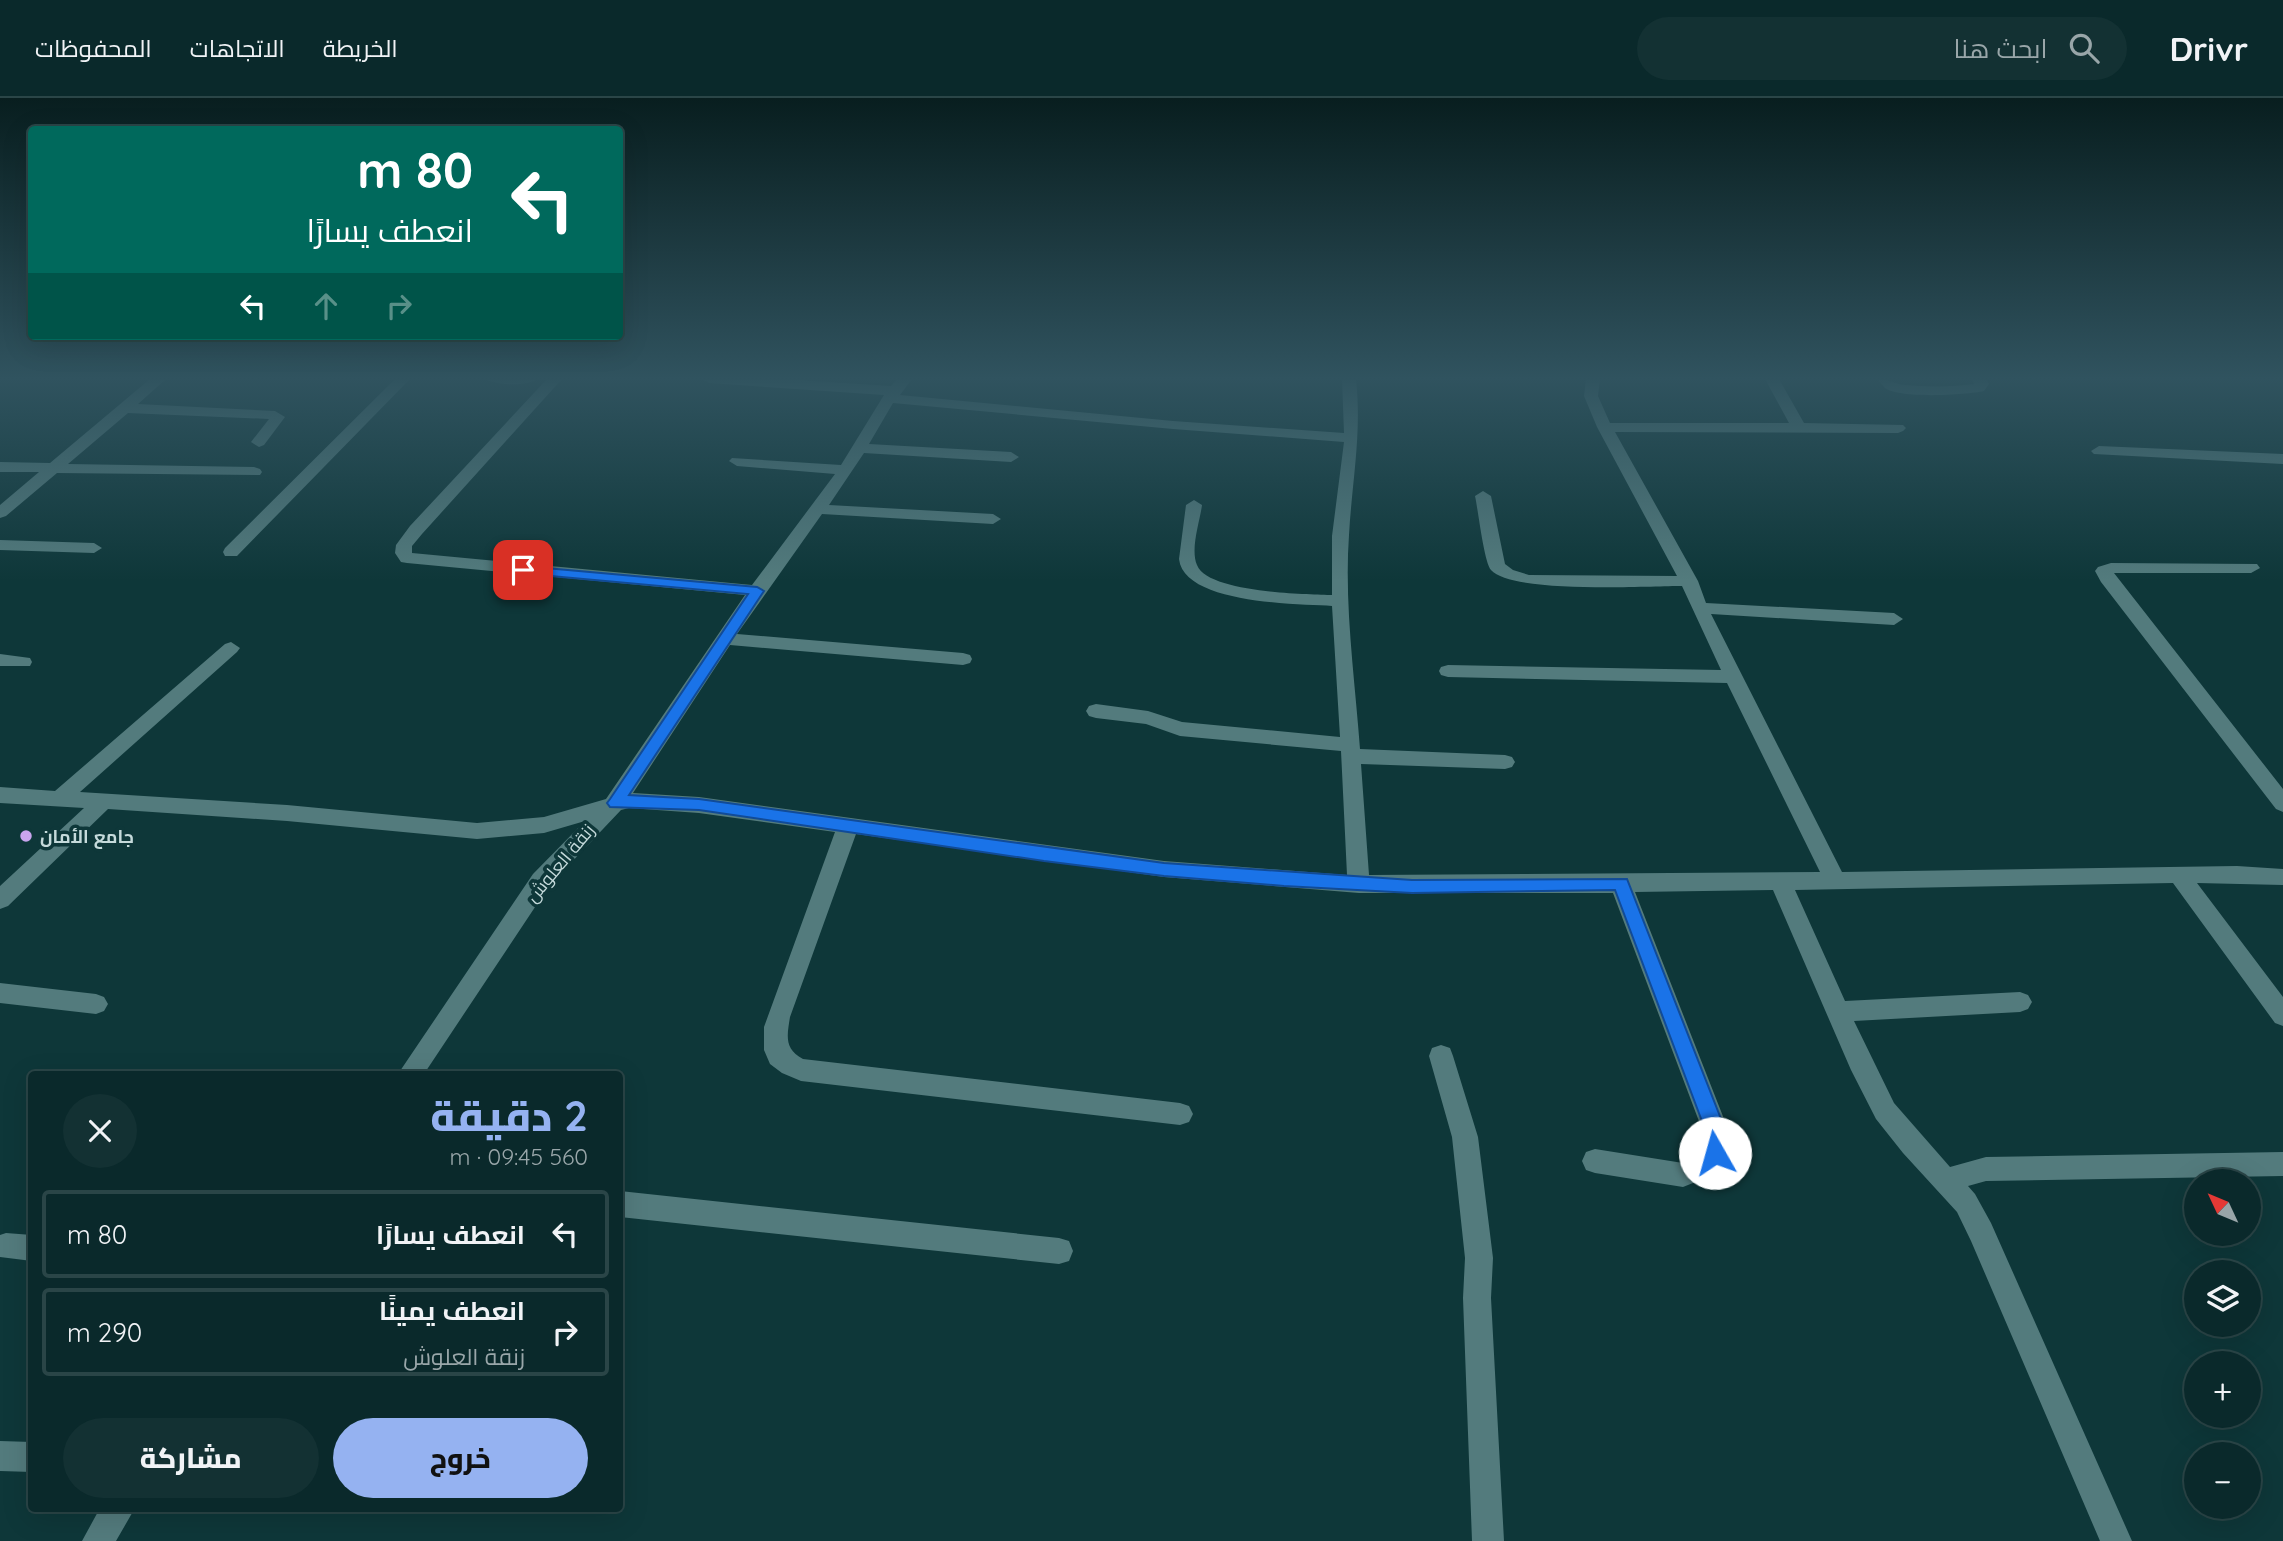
<!DOCTYPE html>
<html lang="ar">
<head>
<meta charset="utf-8">
<style>
	:root { --surface:#0a292b; --page:#133133; --text:#f1f3f6; --muted:#99a6a9; --line:#2a4547; --accent:#95b2f1 }
	body { margin:0; font-family:Quicksand,Cairo,sans-serif; background:var(--page); color:var(--text); direction:rtl; height:100vh; display:flex; flex-direction:column; font-size:26px; white-space:nowrap }
	* { box-sizing:border-box; margin:0 }
	p { font-size:23px; color:var(--muted) }
	.icon { flex:none; width:38px; height:38px; fill:none; stroke:currentColor; stroke-width:2; stroke-linecap:round; stroke-linejoin:round }
	.map { position:relative; flex:1; overflow:hidden; direction:ltr }
	.sheet { position:absolute; left:28px; top:973px; width:595px; height:441px; display:flex; flex-direction:column; background:var(--surface); border-radius:7px; box-shadow:0 7px 28px #0002,0 0 0 2px var(--line); direction:rtl }
	.sheet>* { flex:none }
	.hud { position:absolute; left:28px; top:28px; width:595px; height:214px; border-radius:7px; box-shadow:0 7px 28px #0002,0 0 0 2px var(--line); direction:rtl; background:#00695c; color:#fff; overflow:hidden }
	.needle { width:46px; rotate:314deg }
	.controls { position:absolute; left:2184px; top:1071px; display:grid; gap:14px }
	.controls a { display:grid; place-items:center; width:77px; height:77px; border-radius:50%; background:var(--surface); box-shadow:0 7px 28px #0002,0 0 0 2px var(--line); font-size:35px }
	.pin { position:absolute; display:grid; place-items:center; width:60px; height:60px; color:#fff; margin:-30px; border-radius:14px; box-shadow:0 4px 10px #0006 }
	.me { position:absolute; width:77px; margin:-38px; rotate:353deg; stroke-linejoin:round; filter:drop-shadow(0 0 5px #0008) }
	.turn { display:flex; align-items:center; gap:24px; height:147px; padding:0 35px; font-size:32px }
	.turn .icon { width:91px; height:91px; stroke-width:2.5 }
	.turn b { display:block; font-size:49px; line-height:60px }
	.lanes { display:flex; align-items:center; height:66px; padding:0 35px; background:#0003; justify-content:center; gap:35px; direction:ltr }
	.lanes .off { opacity:.35 }
	.round { display:grid; place-items:center; flex:none; width:74px; height:74px; border-radius:37px; background:var(--page) }
	.head { display:flex; align-items:center; justify-content:space-between; height:119px; padding:0 35px }
	h1 { font-size:42px; font-weight:800; line-height:52px; color:var(--accent) }
	.action { display:flex; gap:14px; margin-top:auto; padding:14px 35px }
	.action a { flex:1; height:80px; border-radius:42px; background:var(--accent); color:#111; font-size:28px; font-weight:800; line-height:80px; text-align:center }
	.action a+a { background:var(--page); color:var(--text) }
	ul { padding:0; list-style:none }
	li { display:flex; align-items:center; gap:21px; height:88px; margin:0 14px 10px; padding:0 21px; border:4px solid var(--line); border-radius:7px }
	li div { flex:1 }
	li b { display:block; font-size:26px }
	li em { font-style:normal }
	header { display:flex; align-items:center; gap:42px; box-sizing:border-box; height:98px; padding:0 35px; background:var(--surface); border-bottom:2px solid var(--line) }
	header strong { font-size:33px }
	nav { display:flex; gap:38px; margin-inline-start:auto; font-size:24px }
	.search { width:490px; height:63px; background:var(--page); display:flex; align-items:center; gap:18px; box-sizing:border-box; padding:0 24px; border-radius:38px; color:var(--muted); font-size:26px }
	.map>svg:first-child { display:block }
	.lines { fill:none; stroke-linecap:round; stroke-linejoin:round }
	.minor { fill:#537b7d; fill-rule:evenodd }
	.route { fill:#1a73e8; stroke:#114b97; stroke-width:2 }
	.poi-dot { fill:#c9a5ee; stroke:#0e3739; stroke-width:2.5 }
	.labels { text-anchor:middle; dominant-baseline:central; stroke-width:7; stroke-linejoin:round; paint-order:stroke }
	.poi-label { font-size:18px; font-weight:bold; fill:#c5dadb; stroke:#0e3739; text-anchor:start }
	.street-label { font-size:18px; fill:#c5dadb; stroke:#0e3739 }
</style>
</head>
<body>
<header>
<strong>Drivr</strong>
<div class="search"><svg class="icon" aria-label="search" viewBox="0 0 24 24"><circle cx="10" cy="10" r="6"/><path d="M15 15l6 6"/></svg>ابحث هنا</div>
<nav><a>الخريطة</a><a>الاتجاهات</a><a>المحفوظات</a></nav>
</header>
<div class="map">
<svg width="2283" height="1443" viewBox="0 0 2283 1443">
	<rect width="100%" height="100%" fill="#0e3739"/>
	<g class="lines">
		<path class="minor" d="M150 281H166L138 306 275 313 285 319 264 347 259 349 251 344 269 321 128 315 68 366 254 369 260 371 262 374 260 377 57 375 6 418 0 420V407L39 374H0V364L50 365Z
			M395 281H410L237 458H225L223 454 225 450Z
			M486 281H538C528 288 496 288 486 281Z
			M547 281H562L422 436 412 448V455L752 487 835 376 737 368 729 363 732 360 841 367 884 297 709 285 702 281H782L891 288 897 281H912L900 297 1173 323 1344 335 1342 281H1356C1362 336 1352 383 1349 437 1344 507 1355 581 1360 651L1505 657 1512 659 1515 664 1512 669 1505 671 1361 666 1369 777 1820 774 1727 585 1448 579 1441 577 1439 573 1441 569 1448 567 1721 572 1682 488C1646 488 1513 496 1491 472 1484 464 1478 411 1475 398L1483 393 1491 398 1505 466 1513 472 1529 477 1677 478 1597 329 1584 298 1586 281H1600L1598 298 1610 325H1789L1765 281H1779L1804 325 1903 327 1906 330 1903 333 1898 335 1615 334 1698 483 1706 505 1894 515 1903 521 1894 527 1711 516 1842 774 2237 768 2283 771V787L2197 785 2283 899V928L2275 925 2173 785 1795 792 1845 903 2020 894 2028 897 2032 904 2028 911 2020 914 1854 923 1894 1005 1950 1069 1986 1059 2283 1054V1078L1986 1083 1968 1088 1975 1096 1991 1125 2132 1443H2100L1971 1143 1957 1114 1903 1055 1876 1021 1851 972 1773 792 1635 794 1726 1026 1728 1055 1718 1075 1683 1089 1595 1075 1586 1072 1582 1063 1586 1054 1595 1051 1683 1065 1700 1057 1702 1054 1700 1026 1613 795H1359L1164 779 856 736 790 919C787 938 784 951 803 961L1180 1005 1189 1008 1193 1016 1189 1024 1180 1027 801 983 782 975 770 966 764 952V929L835 734 699 715 629 710 621 712 549 788 424 976H398L533 776 585 723 544 735 477 741 287 723 108 711 8 808 0 811V788L84 710 0 705V689L55 693 225 546 231 544 240 550 237 554 80 694 287 707 477 725 544 719 606 701 745 497 407 465 401 464 395 455 396 447 410 428ZM893 305 1173 331 1344 344 1332 438V497C1306 496 1208 495 1197 467 1190 451 1200 423 1202 407L1194 402 1186 407 1179 461C1184 506 1298 506 1332 508L1340 639 1182 624 1148 613 1096 606 1089 608 1086 613 1089 618 1096 620 1146 626 1180 638 1341 653 1347 777 1164 763 699 699 633 695 730 547 963 567 970 565 972 561 970 557 963 555 737 536 822 416 993 426 1001 421 993 416 829 407 864 355 1011 364 1019 359 1011 354 869 346Z
			M1878 281C1889 281 1895 286 1905 287 1928 289 1952 289 1974 286L1972 281H1986L1989 286 1984 293C1966 297 1900 301 1885 290 1884 289 1879 283 1878 281Z
			M2099 348 2283 356V366L2094 356 2091 353Z
			M0 442 94 445 102 450 94 455 0 452Z
			M2111 465 2257 466 2260 470 2251 475H2114L2283 691V714L2276 711 2101 484 2095 473 2098 469Z
			M0 556 30 560 32 564 30 568H0Z
			M0 885 96 896 104 899 108 906 104 913 96 916 0 905Z
			M1441 947 1450 950 1453 958 1478 1039 1493 1160 1491 1200 1504 1443H1472L1463 1200 1465 1160 1452 1039 1429 958 1432 950Z
			M620 1093 1059 1140 1069 1143 1073 1153 1069 1163 1059 1166 620 1119Z
			M6 1135 32 1137V1163L0 1159V1137Z
			M0 1343 32 1344V1374L0 1373Z
			M100 1410H135L116 1443H82Z"/>
	</g>
	<linearGradient id="sky" x2="0" y2="1"><stop stop-color="#081e1f"/><stop offset="0.58" stop-color="#30535f"/><stop offset="1" stop-color="#30535f" stop-opacity="0"/></linearGradient>
	<rect width="2283" height="483" fill="url(#sky)"/>
	<path class="route" d="M523 468 757 489 764 493 629 697 699 701 1164 765 1412 782 1627 781 1723 1026 1725 1055 1722 1061 1715 1064 1708 1061 1703 1026 1615 792 1412 795 1284 788 1164 778 1044 763 699 712 610 709 607 705 610 701 748 496 518 475 516 472Z"/>
	<circle class="poi-dot" cx="26" cy="738" r="7"/>
	<g class="labels">
		<g class="poi-label">
			<text x="40" y="738">جامع الأمان</text>
		</g>
		<g class="street-label">
			<text transform="translate(560 765) rotate(-50)">زنقة العلوش</text>
		</g>
	</g>
</svg>
<div class="controls">
<a><svg class="needle" viewBox="-14 -14 28 28"><path d="M0-13l5 13h-10z" fill="#e53935"/><path d="M0 13l5-13h-10z" fill="#99a6a9"/></svg></a>
<a><svg class="icon" aria-label="layers" viewBox="0 0 24 24"><path d="M12 4l9 5-9 5-9-5zM3 14l9 5 9-5"/></svg></a>
<a>+</a>
<a>−</a>
</div>
<div class="pin" style="left:523px;top:472px;background:#d93025"><svg class="icon" aria-label="arrive" viewBox="0 0 24 24"><path d="M6 21V4h12l-3 4 3 4H6"/></svg></div>
<svg class="me" style="left:1715px;top:1055px" viewBox="-20 -20 40 40"><circle r="19" fill="#fff"/><path d="M0-13L10 11 0 6-10 11z" fill="#1a73e8"/></svg>
<div class="hud">
<div class="turn"><svg class="icon" aria-label="left" viewBox="0 0 24 24"><path d="M17 20v-9H6M10 6l-5 5 5 5"/></svg><div><b>80 m</b>انعطف يسارًا</div></div>
<div class="lanes"><svg class="icon" aria-label="left" viewBox="0 0 24 24"><path d="M17 20v-9H6M10 6l-5 5 5 5"/></svg><svg class="icon off" aria-label="ahead" viewBox="0 0 24 24"><path d="M12 20V5M6 11l6-6 6 6"/></svg><svg class="icon off" aria-label="right" viewBox="0 0 24 24"><path d="M7 20v-9h11M14 6l5 5-5 5"/></svg></div>
</div>
<section class="sheet">
<div class="head"><div><h1>2 دقيقة</h1><p>560 m · 09:45</p></div><a class="round"><svg class="icon" aria-label="close" viewBox="0 0 24 24"><path d="M6 6l12 12M18 6L6 18"/></svg></a></div>
<ul>
<li><svg class="icon" aria-label="left" viewBox="0 0 24 24"><path d="M17 20v-9H6M10 6l-5 5 5 5"/></svg><div><b>انعطف يسارًا</b></div><em>80 m</em></li>
<li><svg class="icon" aria-label="right" viewBox="0 0 24 24"><path d="M7 20v-9h11M14 6l5 5-5 5"/></svg><div><b>انعطف يمينًا</b><p>زنقة العلوش</p></div><em>290 m</em></li>
</ul>
<div class="action"><a>خروج</a><a>مشاركة</a></div>
</section>
</div>
</body>
</html>
